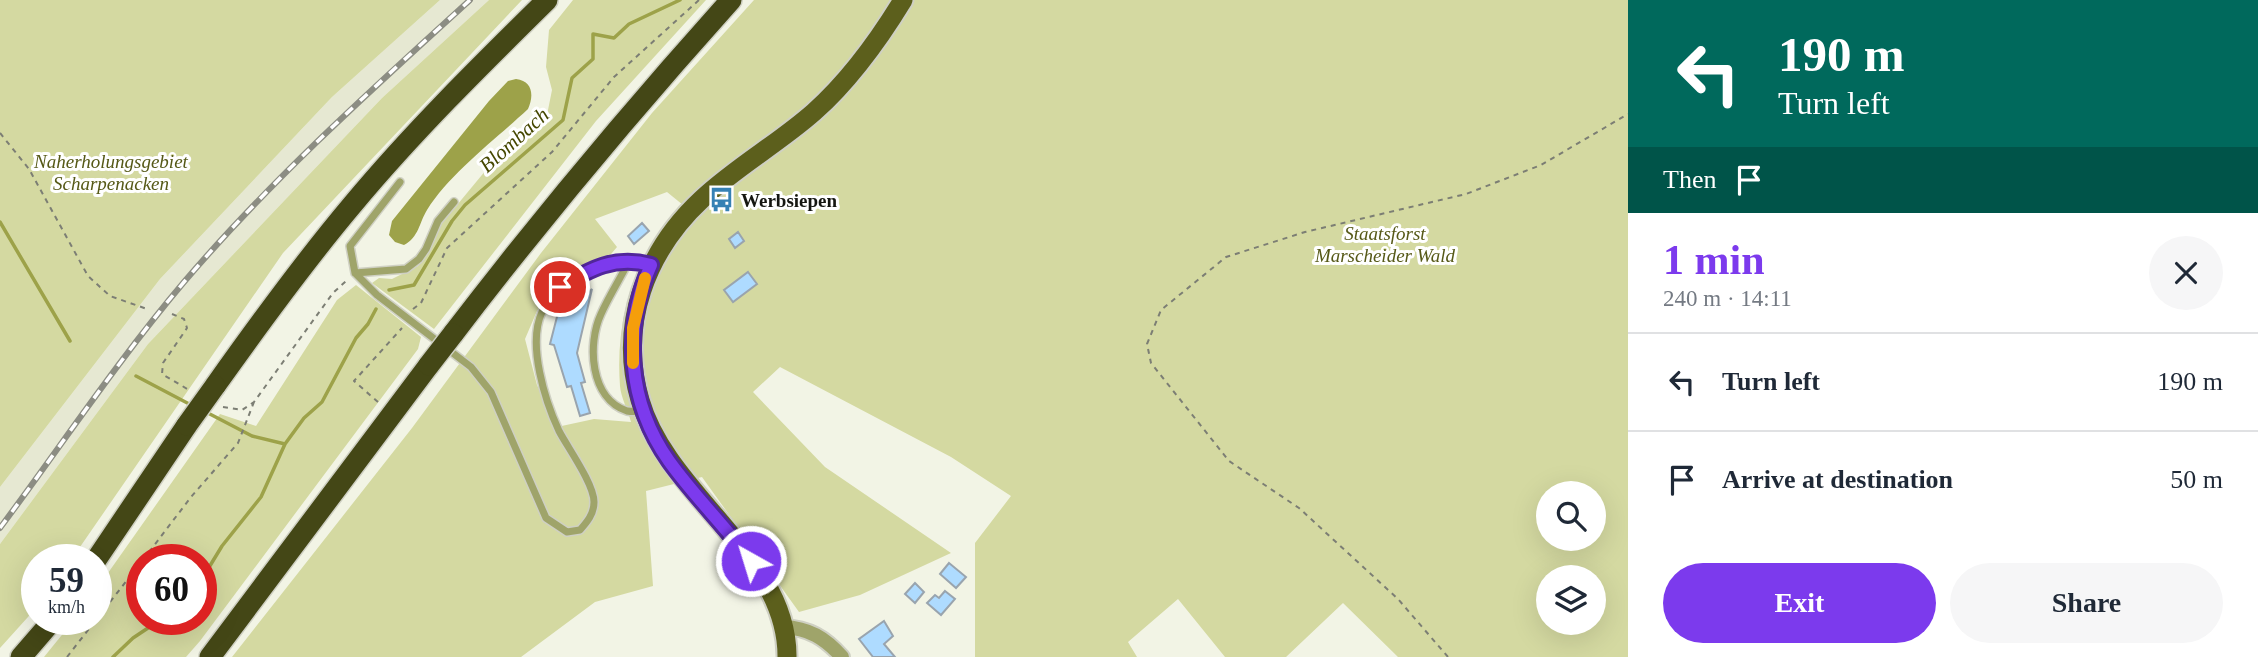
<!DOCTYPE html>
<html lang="en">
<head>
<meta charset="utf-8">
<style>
	:root { --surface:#fff; --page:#f6f6f7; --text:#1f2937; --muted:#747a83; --line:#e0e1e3; --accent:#7c3aed }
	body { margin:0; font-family:"Times New Roman",serif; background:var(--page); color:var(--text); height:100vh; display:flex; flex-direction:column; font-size:26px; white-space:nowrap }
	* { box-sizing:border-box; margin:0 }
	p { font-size:23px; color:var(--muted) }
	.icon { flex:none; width:38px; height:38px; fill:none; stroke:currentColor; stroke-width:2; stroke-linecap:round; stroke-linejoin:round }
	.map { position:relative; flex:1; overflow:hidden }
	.panel { display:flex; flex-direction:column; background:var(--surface); width:630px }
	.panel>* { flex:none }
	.top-card { background:#00695c; color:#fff; overflow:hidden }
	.tools { position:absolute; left:1536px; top:481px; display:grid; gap:14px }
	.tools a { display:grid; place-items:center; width:70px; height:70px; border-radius:50%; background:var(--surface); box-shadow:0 7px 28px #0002; font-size:35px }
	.speed { position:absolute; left:21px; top:544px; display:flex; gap:14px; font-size:35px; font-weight:700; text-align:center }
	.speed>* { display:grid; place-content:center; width:91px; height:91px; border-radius:50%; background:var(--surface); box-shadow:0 7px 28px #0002; line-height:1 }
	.speed small { font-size:18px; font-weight:400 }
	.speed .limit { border:10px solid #d22; background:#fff; color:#111 }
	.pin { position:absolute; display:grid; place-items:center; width:60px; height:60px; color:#fff; margin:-30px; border:4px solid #fff; border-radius:50%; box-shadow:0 2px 7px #0007 }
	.me { position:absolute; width:77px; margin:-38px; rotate:321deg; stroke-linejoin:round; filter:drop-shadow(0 0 5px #0008) }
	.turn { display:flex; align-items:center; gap:24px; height:147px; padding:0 35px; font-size:32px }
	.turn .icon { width:91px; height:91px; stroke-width:2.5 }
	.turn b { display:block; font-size:49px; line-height:60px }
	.then { display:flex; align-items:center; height:66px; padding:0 35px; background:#0003; gap:14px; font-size:26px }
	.round { display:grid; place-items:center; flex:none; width:74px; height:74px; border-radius:37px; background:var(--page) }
	.headline { display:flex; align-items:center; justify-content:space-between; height:119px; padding:0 35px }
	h1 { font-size:42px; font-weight:700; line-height:52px; color:var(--accent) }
	.cta { display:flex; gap:14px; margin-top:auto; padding:14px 35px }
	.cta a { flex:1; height:80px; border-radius:42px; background:var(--accent); color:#fff; font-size:28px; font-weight:700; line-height:80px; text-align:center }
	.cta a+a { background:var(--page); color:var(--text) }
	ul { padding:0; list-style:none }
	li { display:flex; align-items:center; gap:21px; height:98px; padding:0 35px; border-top:2px solid var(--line) }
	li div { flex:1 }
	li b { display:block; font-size:26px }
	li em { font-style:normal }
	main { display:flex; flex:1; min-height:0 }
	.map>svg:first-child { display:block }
	.built { fill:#e6e8d2 }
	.green { fill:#d4d9a1; fill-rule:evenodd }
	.water { fill:#9da249 }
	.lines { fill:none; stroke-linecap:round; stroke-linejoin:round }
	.stream { stroke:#9da249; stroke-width:3.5 }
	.building { fill:#aedbff; stroke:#99a4ae; stroke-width:2 }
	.service-casing { stroke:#cfd0c3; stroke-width:10 }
	.minor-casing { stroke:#cfd0c3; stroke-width:18 }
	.primary-casing { stroke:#cfd0c3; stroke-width:23 }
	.motorway-casing { stroke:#cfd0c3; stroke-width:24 }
	.path { stroke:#7c7e74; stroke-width:2; stroke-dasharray:5 5; stroke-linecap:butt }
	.service { stroke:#9fa46a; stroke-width:7 }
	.minor { stroke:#9fa46a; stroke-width:14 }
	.primary { stroke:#5c5f1c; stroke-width:19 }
	.motorway { stroke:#444716; stroke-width:21 }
	.rail-casing { stroke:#8c8d83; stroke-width:6 }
	.rail { stroke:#fff; stroke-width:3.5; stroke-dasharray:10; stroke-linecap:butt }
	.motorway-bridge-casing { stroke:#cfd0c3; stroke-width:24; stroke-linecap:butt }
	.motorway-bridge { stroke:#444716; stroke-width:21 }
	.route-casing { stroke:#51269a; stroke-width:18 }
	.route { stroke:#7c3aed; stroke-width:12 }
	.slow { stroke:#f59e0b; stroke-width:12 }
	.labels { text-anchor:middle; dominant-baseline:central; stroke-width:6; stroke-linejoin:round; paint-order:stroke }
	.park-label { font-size:19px; font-style:italic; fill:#565917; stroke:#fff }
	.poi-label { font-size:19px; font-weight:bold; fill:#151611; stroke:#fff; text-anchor:start }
	.water-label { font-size:21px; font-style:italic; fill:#454700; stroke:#fff }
</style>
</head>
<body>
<main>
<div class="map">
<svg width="1628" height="657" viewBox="0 0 1628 657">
	<rect width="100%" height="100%" fill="#f2f4e5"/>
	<path class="built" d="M440 0H489L382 98 148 344 0 544V487L160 279 332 97Z"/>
	<path class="green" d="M0 0H440L332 97 160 279 0 487Z
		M489 0H522L283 253 71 560H37V607L0 648V544L148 344 382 98Z
		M573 0H706L596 121 434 329 372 283 379 278 392 279 418 266 429 252 438 228 491 164 546 120 552 90 546 67 549 30Z
		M754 0H1628V657H1398L1343 603 1286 657H1225L1178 599 1128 642 1137 657H975V543L1011 496 951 457 780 367 753 392 825 467 951 553 860 595 799 612 702 477 646 491 653 586 595 602 521 657H232L412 428 541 253 652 113ZM667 192 683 205C634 252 615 319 620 386 621 398 628 410 631 422L594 419 557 427 537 385 525 339 537 311 558 283 606 260 617 247 595 219ZM1549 494H1594V539H1549ZM1549 578H1594V623H1549Z
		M356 285 421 337 418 349 200 641 186 657H44L74 620H96V590L220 414 256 426 337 300ZM201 560V620H142V560Z"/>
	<path class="water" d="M516 79C533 81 534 96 528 109 496 139 450 173 427 210 419 223 419 237 404 245L395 242 389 235 392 221 489 101 508 81Z"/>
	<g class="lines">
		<path class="stream" d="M0 222 70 341
			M389 290 414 285 452 221 465 205 563 120 572 78 593 59V34L614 38 629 24 680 0
			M136 376 193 406
			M206 412 252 436 285 444
			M201 577 208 569 222 546 261 497 285 444 304 418 322 402 356 338 368 324 376 309
			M113 657 133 638 160 620"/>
	</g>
	<path class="building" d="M642 223 649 231 634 244 628 236Z
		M738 232 744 241 735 248 729 239Z
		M748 272 757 284 733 302 724 290Z
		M592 289 577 353 585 382 581 383 590 413 580 416 571 386 567 387 554 345 550 344 559 309 572 312Z
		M949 563 966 577 956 588 940 574Z
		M915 583 924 592 915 603 905 594Z
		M945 591 955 599 941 615 927 603 935 595 939 598Z
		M884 621 893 636 884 644 895 657H873L859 639Z"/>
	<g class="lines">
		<defs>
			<path id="service" d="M400 182 350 246 355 273 377 295 471 367 491 392 546 518 567 532 580 530C587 522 594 514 594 502 594 484 568 448 559 431 545 401 527 344 542 312 549 297 561 286 575 278 599 263 622 257 650 265
				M629 261C620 279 609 296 601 314 587 344 590 399 627 411 632 412 638 411 643 412
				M355 273 406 269 419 259 426 249 438 221 454 202"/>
			<path id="minor" d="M783 627C809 628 825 638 842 657"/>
			<path id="primary" d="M787 657C788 556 667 495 640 400 618 325 646 251 702 199 736 167 779 143 814 112 850 80 878 41 903 0"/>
			<path id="motorway" d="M453 334C541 219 634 108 731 0
				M215 386C259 324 304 262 353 204 413 132 480 66 547 0
				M96 560 187 425
				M21 657 53 620
				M210 657 429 365"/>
		</defs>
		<use href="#service" class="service-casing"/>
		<use href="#minor" class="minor-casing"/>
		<use href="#primary" class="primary-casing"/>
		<use href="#motorway" class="motorway-casing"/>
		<path class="path" d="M0 133 29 169 88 276 110 296 147 309
			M413 309 421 303 447 248 552 152 614 77 699 0
			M172 314 184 319 187 328 163 363 162 374 189 390
			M378 402 354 381 402 328
			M223 407 242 410 254 402 333 293 346 281
			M143 560 191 497 238 443 254 402
			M67 657 142 561
			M1448 657 1398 599 1299 508 1229 461 1151 363 1147 344 1161 310 1226 257 1305 232 1466 194 1541 165 1628 114"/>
		<use href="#service" class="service"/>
		<use href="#minor" class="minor"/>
		<use href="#primary" class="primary"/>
		<use href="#motorway" class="motorway"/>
		<defs>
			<path id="rail" d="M0 528C61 446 118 360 184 282 271 180 371 90 470 0"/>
		</defs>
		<use href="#rail" class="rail-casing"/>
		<use href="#rail" class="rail"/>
		<defs>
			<path id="motorway-bridge" d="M429 365 453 334
				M187 425 215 386"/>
		</defs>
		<use href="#motorway-bridge" class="motorway-bridge-casing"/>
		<use href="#motorway-bridge" class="motorway-bridge"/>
	</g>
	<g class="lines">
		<defs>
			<path id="route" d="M560 287C590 269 615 255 651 265 622 329 628 403 669 461 694 496 725 526 751 561"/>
		</defs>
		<use href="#route" class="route-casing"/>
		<use href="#route" class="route"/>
		<path class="slow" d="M633 363V328L645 278"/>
	</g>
	<defs>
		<symbol id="bus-bare" viewBox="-9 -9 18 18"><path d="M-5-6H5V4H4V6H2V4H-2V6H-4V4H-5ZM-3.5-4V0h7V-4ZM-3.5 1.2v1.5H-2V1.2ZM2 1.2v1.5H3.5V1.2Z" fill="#3681b4" stroke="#fff" stroke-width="2.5" paint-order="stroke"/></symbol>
	</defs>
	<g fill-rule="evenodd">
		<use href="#bus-bare" x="704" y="182" width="35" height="35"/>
	</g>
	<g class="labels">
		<g class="park-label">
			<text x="111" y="161">Naherholungsgebiet<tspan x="111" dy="22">Scharpenacken</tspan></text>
			<text x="1385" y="233">Staatsforst<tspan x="1385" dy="22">Marscheider Wald</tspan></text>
		</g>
		<g class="poi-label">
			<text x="741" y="200">Werbsiepen</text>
		</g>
		<g class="water-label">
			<text transform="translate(514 140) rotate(-42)">Blombach</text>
		</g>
	</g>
</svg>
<div class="tools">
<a><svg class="icon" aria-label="search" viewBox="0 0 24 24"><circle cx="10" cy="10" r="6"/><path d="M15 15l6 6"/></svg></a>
<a><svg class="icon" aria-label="layers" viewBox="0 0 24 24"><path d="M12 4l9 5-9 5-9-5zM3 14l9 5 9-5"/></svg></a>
</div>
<div class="speed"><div>59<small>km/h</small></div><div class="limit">60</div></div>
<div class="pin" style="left:560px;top:287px;background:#d93025"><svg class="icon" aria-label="arrive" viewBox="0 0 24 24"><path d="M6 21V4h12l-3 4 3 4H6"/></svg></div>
<svg class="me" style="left:751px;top:561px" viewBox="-20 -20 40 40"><circle r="17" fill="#7c3aed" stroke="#fff" stroke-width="3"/><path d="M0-11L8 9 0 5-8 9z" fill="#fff"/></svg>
</div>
<section class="panel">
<div class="top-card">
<div class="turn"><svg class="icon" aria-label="left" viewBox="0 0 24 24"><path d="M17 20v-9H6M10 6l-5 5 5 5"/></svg><div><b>190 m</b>Turn left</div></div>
<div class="then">Then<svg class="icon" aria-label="arrive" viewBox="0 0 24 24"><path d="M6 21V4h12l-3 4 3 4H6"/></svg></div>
</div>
<div class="headline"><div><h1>1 min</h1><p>240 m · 14:11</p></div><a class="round"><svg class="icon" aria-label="close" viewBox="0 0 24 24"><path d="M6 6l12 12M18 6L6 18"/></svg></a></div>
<ul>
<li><svg class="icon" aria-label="left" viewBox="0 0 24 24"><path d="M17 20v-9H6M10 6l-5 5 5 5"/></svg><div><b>Turn left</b></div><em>190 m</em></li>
<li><svg class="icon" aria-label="arrive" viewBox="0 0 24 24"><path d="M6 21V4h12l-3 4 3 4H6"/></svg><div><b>Arrive at destination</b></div><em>50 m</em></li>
</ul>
<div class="cta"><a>Exit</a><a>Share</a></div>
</section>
</main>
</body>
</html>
